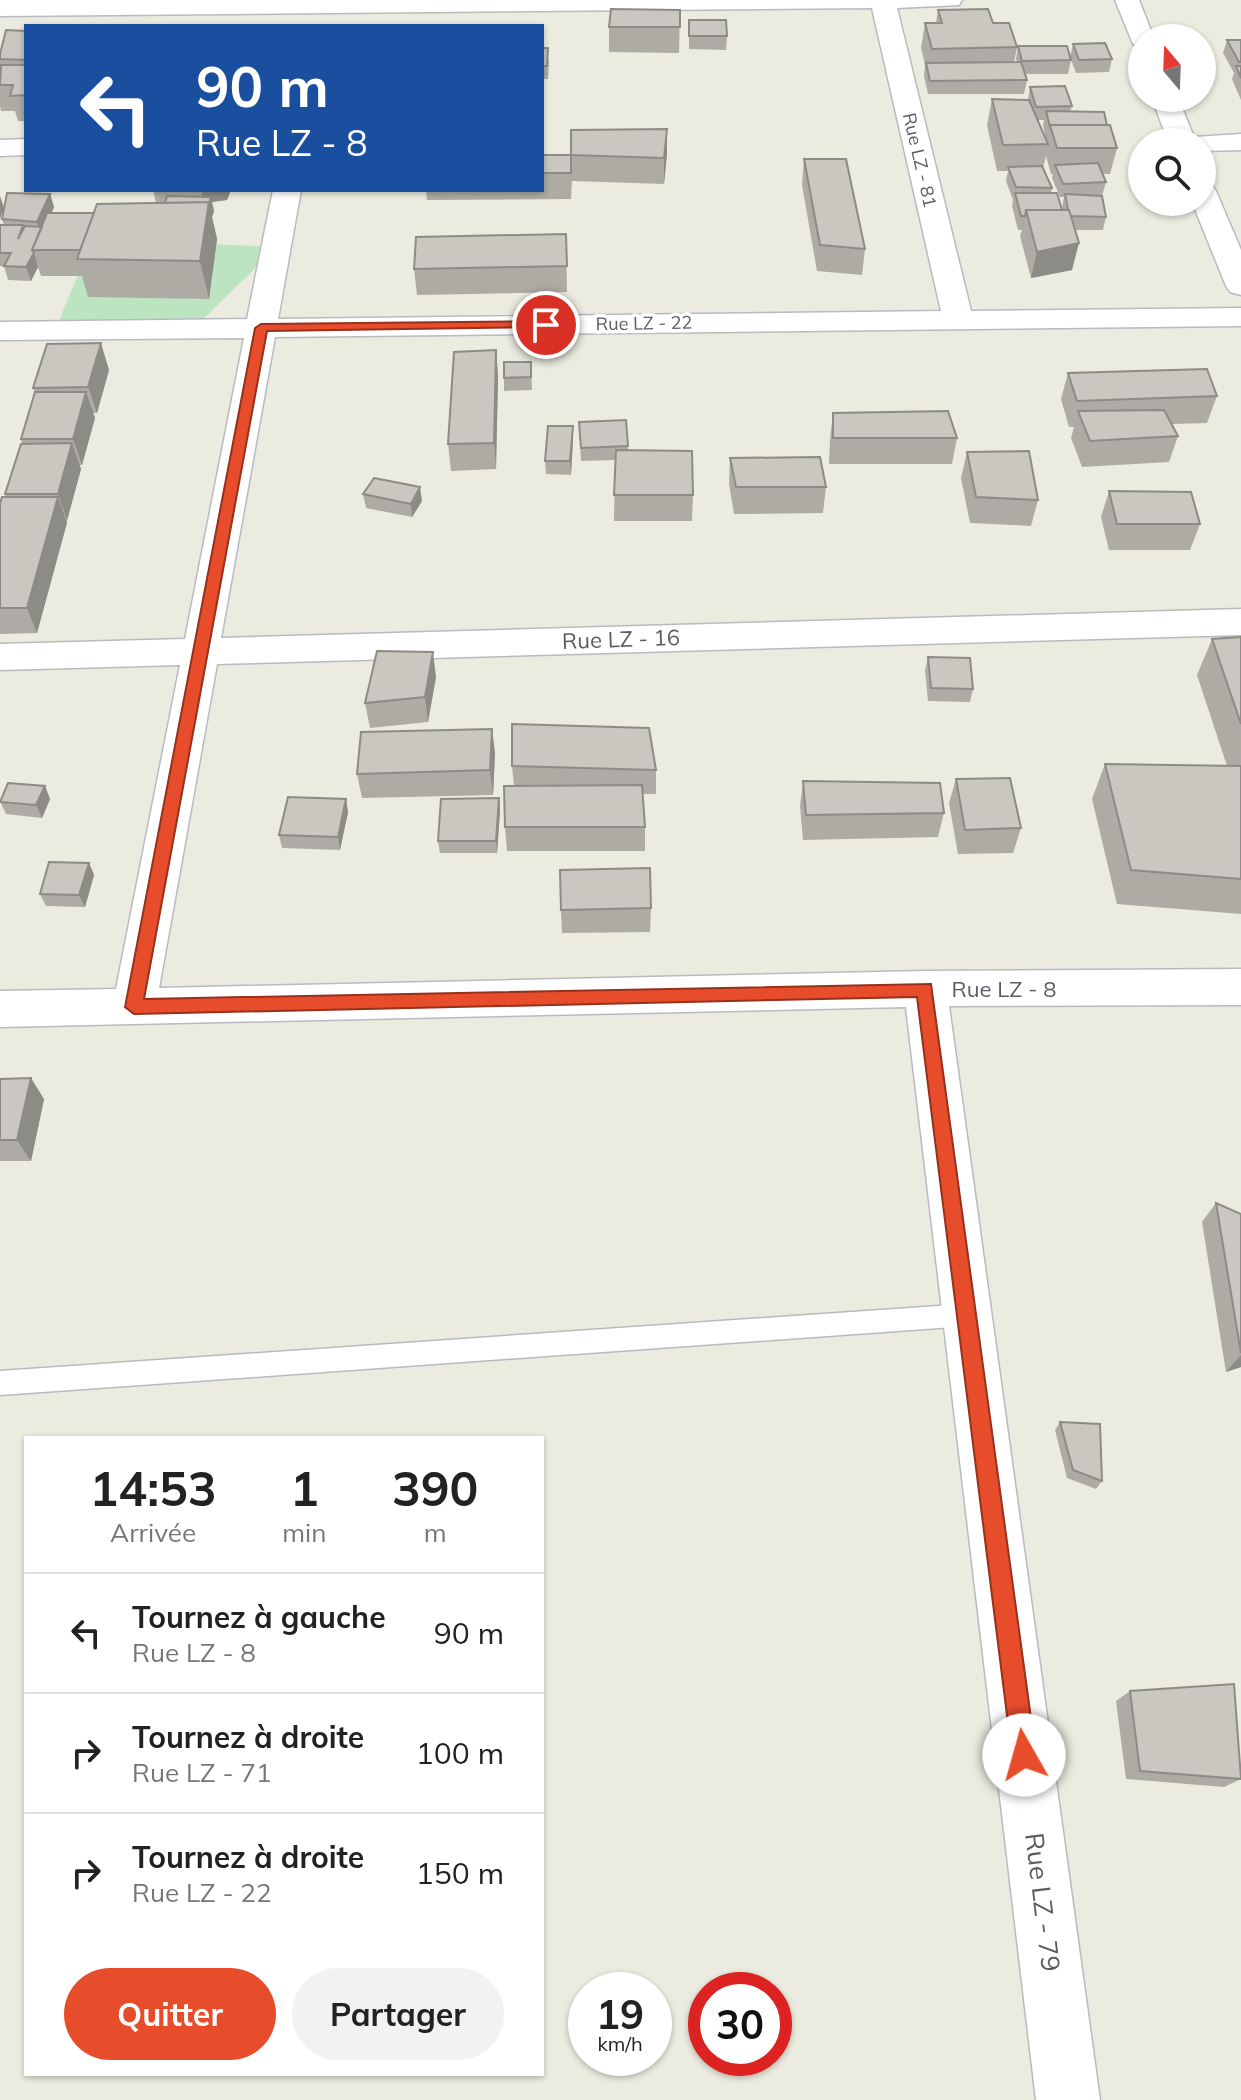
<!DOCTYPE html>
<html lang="fr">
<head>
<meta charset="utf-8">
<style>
	:root { --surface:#fff; --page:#f2f2f2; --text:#222; --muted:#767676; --line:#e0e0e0; --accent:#e74c2b }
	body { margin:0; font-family:Mulish,sans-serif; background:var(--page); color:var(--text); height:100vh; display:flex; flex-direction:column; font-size:30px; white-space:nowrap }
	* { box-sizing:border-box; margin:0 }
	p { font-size:26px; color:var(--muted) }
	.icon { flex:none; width:44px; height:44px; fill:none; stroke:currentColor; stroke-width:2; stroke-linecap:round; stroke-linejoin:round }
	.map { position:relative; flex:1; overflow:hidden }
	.side { position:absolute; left:24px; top:1436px; width:520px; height:640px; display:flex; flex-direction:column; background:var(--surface); border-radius:0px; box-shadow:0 2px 6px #0004 }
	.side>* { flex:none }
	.banner { position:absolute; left:24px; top:24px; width:520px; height:168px; border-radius:0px; box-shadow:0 2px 6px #0004; background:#1a4fa0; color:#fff; overflow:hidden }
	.needle { width:52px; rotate:341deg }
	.tools { position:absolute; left:1128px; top:24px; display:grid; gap:16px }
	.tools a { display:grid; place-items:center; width:88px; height:88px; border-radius:50%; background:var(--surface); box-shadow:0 2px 6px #0004; font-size:40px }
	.speed { position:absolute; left:568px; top:1972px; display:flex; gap:16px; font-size:40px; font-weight:700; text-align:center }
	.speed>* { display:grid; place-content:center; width:104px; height:104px; border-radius:50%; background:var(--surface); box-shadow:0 2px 6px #0004; line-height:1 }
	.speed small { font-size:20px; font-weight:400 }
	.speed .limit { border:12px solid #d22; background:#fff; color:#111 }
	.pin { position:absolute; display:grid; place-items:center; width:68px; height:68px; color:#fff; margin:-34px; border:4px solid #fff; border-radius:50%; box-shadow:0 2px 8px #0007 }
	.me { position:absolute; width:88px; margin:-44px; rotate:353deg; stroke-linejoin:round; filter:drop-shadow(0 0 6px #0008) }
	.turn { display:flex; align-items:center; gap:28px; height:168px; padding:0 40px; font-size:36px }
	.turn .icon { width:104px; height:104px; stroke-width:2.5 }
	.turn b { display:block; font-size:56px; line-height:68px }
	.eta { display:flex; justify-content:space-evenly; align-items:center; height:136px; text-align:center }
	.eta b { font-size:48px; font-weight:700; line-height:56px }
	.cta { display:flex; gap:16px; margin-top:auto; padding:16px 40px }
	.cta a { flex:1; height:92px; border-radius:48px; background:var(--accent); color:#fff; font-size:32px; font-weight:700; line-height:92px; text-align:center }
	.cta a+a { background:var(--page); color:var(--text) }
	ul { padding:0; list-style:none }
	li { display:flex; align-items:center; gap:24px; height:120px; padding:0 40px; border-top:2px solid var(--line) }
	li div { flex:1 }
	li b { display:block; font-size:30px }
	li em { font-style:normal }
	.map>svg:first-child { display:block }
	.green { fill:#bce4c0 }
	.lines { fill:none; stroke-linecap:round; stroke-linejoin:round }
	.lane-casing { stroke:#b8babf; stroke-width:3 }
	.street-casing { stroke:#b8babf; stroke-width:3 }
	.lane { fill:#fff; fill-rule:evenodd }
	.street { fill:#fff; fill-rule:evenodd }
	.wall { fill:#adaba4; fill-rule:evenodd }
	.shaded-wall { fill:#8d8b86 }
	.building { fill:#c9c7bf; stroke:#8d8b86; stroke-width:2 }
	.route { fill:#e74c2b; stroke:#96311c; stroke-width:2 }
	.labels { text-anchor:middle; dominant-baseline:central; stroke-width:7; stroke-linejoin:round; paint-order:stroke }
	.far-street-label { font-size:18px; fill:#595c61; stroke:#fff }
	.street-label { font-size:22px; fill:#595c61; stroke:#fff }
	.near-street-label { font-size:26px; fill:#595c61; stroke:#fff }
</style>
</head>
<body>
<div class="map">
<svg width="1241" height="2100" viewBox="0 0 1241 2100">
	<rect width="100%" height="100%" fill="#ecebe0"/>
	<path class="green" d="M93 239 277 247 193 329 55 330Z"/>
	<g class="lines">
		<defs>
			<path id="lane" d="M967 1304 976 1307 979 1315 976 1323 967 1326 0 1395V1371Z"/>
			<path id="street" d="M0 0H962L959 5 897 8 971 311 1241 308V326L275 337 221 638 1241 609V635L217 664 159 988 925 971 1241 969V1005L949 1006 1100 2100H1036L906 1007 0 1027V991L116 989 180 665 0 670V644L185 639 244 338 0 340V322L247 319 273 190H301L278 319 941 311 872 8 0 16Z
				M1115 0H1139L1154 38H1142V47L1133 44Z
				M1152 98H1178L1194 137 1241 134V150L1202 151V142H1168Z
				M26 139V155L0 156V140Z
				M1202 182 1212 185 1216 191 1241 250V295L1230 292 1226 286 1192 202H1202Z"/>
		</defs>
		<use href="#lane" class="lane-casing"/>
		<use href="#street" class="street-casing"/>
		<use href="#lane" class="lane"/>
		<use href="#street" class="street"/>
	</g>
	<path class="wall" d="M680 10 679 53 609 52V27Z
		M938 10 993 23 1017 47 1014 63 1017 62 1016 59 1018 46 1071 60 1068 74H1025L1027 80 1024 94H928L924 76 925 65 921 48 925 23H936Z
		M689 20 727 36 726 50 689 49Z
		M26 31V121H18L15 111H1L0 106V54Z
		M1227 40H1241V100L1232 79 1234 73 1223 53Z
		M1073 44 1112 59 1109 72 1076 73 1070 57Z
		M542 48 549 61 548 79H542Z
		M1030 87 1072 106 1070 112 1107 125 1117 148 1110 174H1102L1106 182 1102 196 1106 217 1103 230H1075L1072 270 1031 278 1020 236 1022 230H1018L1012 206 1013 200 1006 181 1008 171H997L987 125 992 99 1028 100ZM1038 120H1044L1043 125 1046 140ZM1046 156 1051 174H1053L1052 178 1060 197H1064L1062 208 1051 193 1052 188 1043 168Z
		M667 154 664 184 572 181 571 199 427 200 426 190H542V155Z
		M804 159 865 249 862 275 817 271 802 185Z
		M153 190H231L227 200 212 202 214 211 212 217 217 239 209 299 88 297 82 276H41L38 267 31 281 8 280 4 266H0V225H4L2 219 50 194 54 207 52 213H94L156 203Z
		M566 234 567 292 417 295 414 269Z
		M496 350 498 376 496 469 451 471 448 444Z
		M531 362 532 390 504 391V378Z
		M109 370 97 413H93L95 418 82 465H79L81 469 37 633 0 634V504L6 497 5 494 22 444 21 439 35 394 33 388Z
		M1068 373 1217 396 1207 423 1172 424 1178 436 1169 462 1082 467 1071 438 1074 427H1069L1061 399Z
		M833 413 957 438 952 464H829L830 439Z
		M626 420 628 450 693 495 692 521H614L615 460 581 461 579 422Z
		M573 426V439L571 475 546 474 545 461Z
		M967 452 1038 500 1031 526 970 523 961 478Z
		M730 458 826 487 823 513 734 514 729 484Z
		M1109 491 1200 524 1190 550H1109L1101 517Z
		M363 494 422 501 412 517 366 508Z
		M1241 637V914L1117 904 1092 799 1105 764 1227 766 1197 675 1212 639Z
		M928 657 973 689 970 702 928 701 925 670Z
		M436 677 428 722 370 728 365 703Z
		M492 729 495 754 493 795 362 798 357 774Z
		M512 766 656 770V794H642L645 827V851H507L505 827 514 786Z
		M956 779 1021 828 1013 853 958 854 949 803Z
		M803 781 944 813 938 837 803 840 800 806Z
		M45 786 50 799 42 818 6 814 0 801Z
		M499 798 500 811 497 853H440L438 841Z
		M346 799 348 812 340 850 282 848 279 835Z
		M89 863 94 875 85 907 46 906 40 894Z
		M651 908 650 932 562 933 561 910Z
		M0 1079 44 1099 31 1161H0Z
		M1216 1203 1241 1214V1367L1226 1372 1202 1222Z
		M1060 1422 1102 1481 1096 1489 1067 1478 1055 1430Z
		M1130 1691 1241 1779 1224 1787 1126 1779 1116 1701Z"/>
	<path class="shaded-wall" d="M667 129V154L664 184V158Z
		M201 190H231L227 200 212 202 214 211 212 217 217 239 209 299 200 261 205 208Z
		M50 194 54 207 41 235 37 222Z
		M0 196 4 208 0 219Z
		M1079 243 1072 270 1031 278 1037 252Z
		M34 253 38 267 31 281 26 267Z
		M101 343 109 370 97 413 88 387Z
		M496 350 498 376 496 469 494 443Z
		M86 392 95 418 82 465 73 439Z
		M573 426V439L571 475 570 461Z
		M72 443 81 469 67 520 58 494Z
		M420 487 422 501 412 517 411 504Z
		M58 497 67 523 37 633 27 608Z
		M433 652 436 677 428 722 425 697Z
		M492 729 495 754 493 795 490 770Z
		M45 786 50 799 42 818 36 805Z
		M499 798 500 811 497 853 496 841Z
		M346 799 348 812 340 850 338 837Z
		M89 863 94 875 85 907 79 895Z
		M31 1078 44 1099 31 1161 17 1140Z
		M1241 1355V1367L1226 1372Z"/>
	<path class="building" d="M611 9 680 10V27H609Z
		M988 9 993 23H1009L1017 47 932 49 925 23H942L938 10Z
		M689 20H726L727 36H689Z
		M6 30 26 31V60L0 59V54Z
		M1227 40H1241V62H1239Z
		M1105 43 1112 59 1079 60 1073 44Z
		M1018 46H1067L1071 60 1022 61Z
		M542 48H548L547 66H542Z
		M1021 62 1027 80 930 81 926 63Z
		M1 65H26V95L10 96 13 85H0Z
		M1236 66H1241V78Z
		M1065 86 1072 106 1036 107 1030 87Z
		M992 99 1029 100 1048 144 1003 145Z
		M1046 111 1104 112 1107 125H1050V127Z
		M1050 125H1110L1117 148H1057Z
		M667 129 664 158 571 155V173H542V155H571V130Z
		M804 159H846L865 249 820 245Z
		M1098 163 1106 182 1063 184 1055 165Z
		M1042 166 1052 188 1016 187 1008 167Z
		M7 193 50 194 37 222 2 219Z
		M1015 193H1057L1062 210H1026L1025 216H1021Z
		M1065 194 1102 196 1106 217 1071 216 1069 210H1068Z
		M167 196 211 197 208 206 209 202 165 203Z
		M209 202 200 261 77 259 97 204Z
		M1026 210H1069L1079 243 1037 252Z
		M47 213H94L80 250H32Z
		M0 225H23L18 239 25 226 42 227 32 250 34 253 26 267 4 266 11 253H0Z
		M566 234 567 266 414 269 416 237Z
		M101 343 88 387 33 388 47 344Z
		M496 350 494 443 448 444 454 352Z
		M504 362H531V377L504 378Z
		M1207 369 1217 396 1077 401 1068 373Z
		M35 392H86L73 439H21Z
		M1164 410 1178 436 1090 441 1078 411Z
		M948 411 957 438H833V413Z
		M626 420 628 446 581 448 579 422Z
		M548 426H573L570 461H545Z
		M72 443 58 494H5L21 444Z
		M616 450 692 451 693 495H614Z
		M1029 451 1038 500 976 497 967 452Z
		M820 457 826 487H736L730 458Z
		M374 478 420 487 411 504 363 494Z
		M1109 491 1191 492 1200 524H1117Z
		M2 497H58L27 608H0V504Z
		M1241 637V724L1212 639Z
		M377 651 433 652 425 697 365 703Z
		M928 657 970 658 973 689 931 688Z
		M512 724 649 728 656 770 512 766Z
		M492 729 490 770 357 774 361 732Z
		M1105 764 1241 766V879L1131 870Z
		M1010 778 1021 828 965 830 956 779Z
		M803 781 940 783 944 813 806 815Z
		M8 783 45 786 36 805 0 802Z
		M642 785 645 827H505L504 786Z
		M288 797 346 799 338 837 279 835Z
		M499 798 496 841H438L441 799Z
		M49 862 89 863 79 895 40 894Z
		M650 868 651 908 561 910 560 870Z
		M31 1078 17 1140H0V1079Z
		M1216 1203 1241 1214V1353Z
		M1060 1422 1100 1424 1102 1481 1073 1470Z
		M1234 1684 1241 1779 1140 1771 1130 1691Z"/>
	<path class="route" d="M546 321 553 325 551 327 267 331 144 999 931 984 1036 1755 1032 1763 1024 1766 1015 1763 1012 1755 917 997 134 1014 125 1007 255 328 261 324Z"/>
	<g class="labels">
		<g class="far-street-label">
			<text transform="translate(920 160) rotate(77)">Rue LZ - 81</text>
			<text transform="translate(644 323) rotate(-1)">Rue LZ - 22</text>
		</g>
		<g class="street-label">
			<text transform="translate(621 639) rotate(-2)">Rue LZ - 16</text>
			<text x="1004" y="989">Rue LZ - 8</text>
		</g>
		<g class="near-street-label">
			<text transform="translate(1043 1902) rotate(83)">Rue LZ - 79</text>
		</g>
	</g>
</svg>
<div class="tools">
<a><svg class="needle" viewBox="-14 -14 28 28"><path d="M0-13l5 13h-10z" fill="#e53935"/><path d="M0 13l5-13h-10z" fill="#767676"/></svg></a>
<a><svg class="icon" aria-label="search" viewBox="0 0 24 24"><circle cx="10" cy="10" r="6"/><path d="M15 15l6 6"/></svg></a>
</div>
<div class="speed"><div>19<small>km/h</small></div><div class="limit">30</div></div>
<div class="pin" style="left:546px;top:325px;background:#d93025"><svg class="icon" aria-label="arrive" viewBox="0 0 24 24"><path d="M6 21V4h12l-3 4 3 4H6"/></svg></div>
<svg class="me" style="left:1024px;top:1755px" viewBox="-20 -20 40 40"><circle r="19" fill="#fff"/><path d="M0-13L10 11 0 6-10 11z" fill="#e74c2b"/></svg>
<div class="banner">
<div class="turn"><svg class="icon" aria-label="left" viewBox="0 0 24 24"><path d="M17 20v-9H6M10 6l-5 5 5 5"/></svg><div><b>90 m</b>Rue LZ - 8</div></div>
</div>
<section class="side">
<div class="eta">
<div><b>14:53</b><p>Arrivée</p></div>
<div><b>1</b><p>min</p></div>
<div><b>390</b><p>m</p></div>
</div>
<ul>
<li><svg class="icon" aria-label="left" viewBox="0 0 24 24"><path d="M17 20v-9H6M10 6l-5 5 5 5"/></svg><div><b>Tournez à gauche</b><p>Rue LZ - 8</p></div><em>90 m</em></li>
<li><svg class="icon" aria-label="right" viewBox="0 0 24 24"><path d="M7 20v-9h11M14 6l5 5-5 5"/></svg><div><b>Tournez à droite</b><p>Rue LZ - 71</p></div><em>100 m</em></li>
<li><svg class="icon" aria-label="right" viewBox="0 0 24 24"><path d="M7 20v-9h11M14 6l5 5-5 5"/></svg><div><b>Tournez à droite</b><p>Rue LZ - 22</p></div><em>150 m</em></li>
</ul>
<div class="cta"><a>Quitter</a><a>Partager</a></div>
</section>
</div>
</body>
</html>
